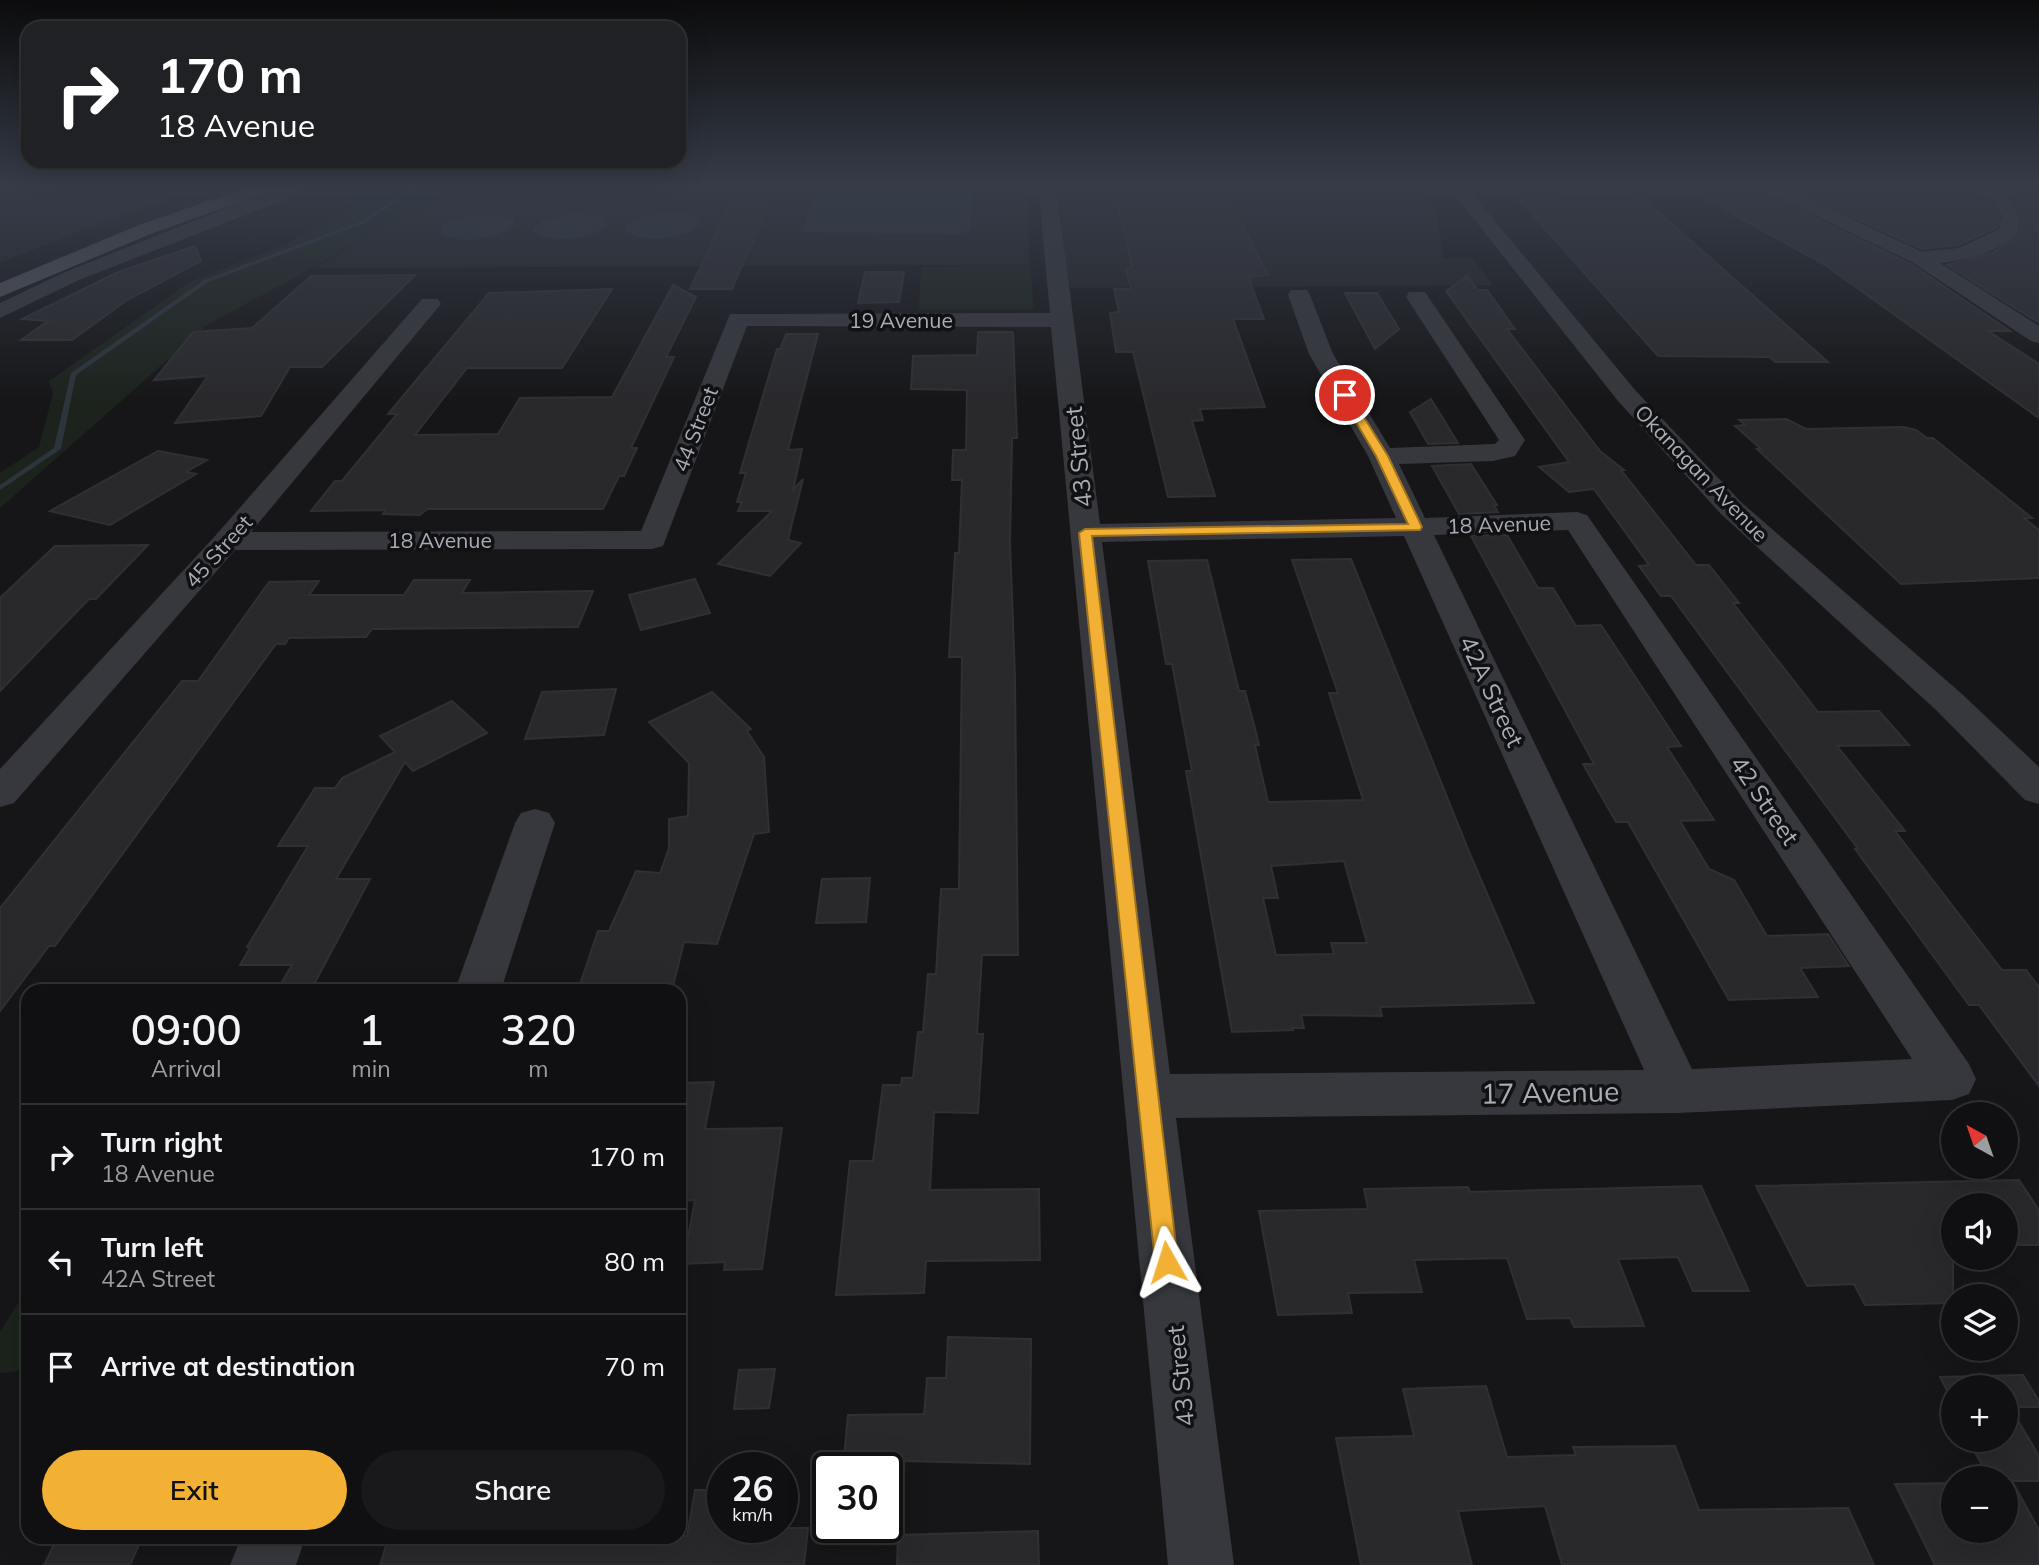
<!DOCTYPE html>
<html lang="en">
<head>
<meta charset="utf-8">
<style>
	:root { --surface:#101012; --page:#19191b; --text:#f1f3f6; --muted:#9c9d9f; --line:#303032; --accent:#f2b134 }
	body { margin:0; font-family:Mulish,sans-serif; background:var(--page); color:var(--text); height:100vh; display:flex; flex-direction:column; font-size:26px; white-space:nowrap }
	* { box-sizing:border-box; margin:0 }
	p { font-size:23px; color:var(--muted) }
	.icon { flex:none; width:38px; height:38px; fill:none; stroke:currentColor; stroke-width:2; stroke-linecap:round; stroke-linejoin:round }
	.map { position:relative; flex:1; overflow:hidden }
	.panel { position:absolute; left:21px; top:984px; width:665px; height:560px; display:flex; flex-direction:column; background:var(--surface); border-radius:21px; box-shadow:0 7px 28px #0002,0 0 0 2px var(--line) }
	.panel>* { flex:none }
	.top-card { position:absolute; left:21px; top:21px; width:665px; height:147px; border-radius:21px; box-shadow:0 7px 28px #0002,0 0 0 2px var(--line); background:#202124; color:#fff; overflow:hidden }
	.needle { width:46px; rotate:320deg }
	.buttons { position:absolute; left:1941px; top:1102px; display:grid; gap:14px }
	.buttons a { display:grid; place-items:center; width:77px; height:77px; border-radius:50%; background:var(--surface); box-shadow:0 7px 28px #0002,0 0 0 2px var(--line); font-size:35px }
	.speed { position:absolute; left:707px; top:1452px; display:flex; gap:14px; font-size:35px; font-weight:700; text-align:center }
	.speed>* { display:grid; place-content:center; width:91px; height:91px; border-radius:50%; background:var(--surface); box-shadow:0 7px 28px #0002,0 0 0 2px var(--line); line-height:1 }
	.speed small { font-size:18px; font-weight:400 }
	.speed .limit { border:4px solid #111; border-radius:10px; background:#fff; color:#111 }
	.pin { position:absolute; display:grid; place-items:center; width:60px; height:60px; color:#fff; margin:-30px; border:4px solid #fff; border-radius:50%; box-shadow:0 2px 7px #0007 }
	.me { position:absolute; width:77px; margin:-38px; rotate:354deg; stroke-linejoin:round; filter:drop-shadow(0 0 5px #0008) }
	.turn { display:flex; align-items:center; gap:24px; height:147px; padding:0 21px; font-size:32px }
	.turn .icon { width:91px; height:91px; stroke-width:2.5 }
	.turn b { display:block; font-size:49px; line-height:60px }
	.eta { display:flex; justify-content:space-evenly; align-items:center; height:119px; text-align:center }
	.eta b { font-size:42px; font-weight:600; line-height:49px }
	.cta { display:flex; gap:14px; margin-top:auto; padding:14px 21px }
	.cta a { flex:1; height:80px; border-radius:42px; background:var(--accent); color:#111; font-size:28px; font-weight:600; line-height:80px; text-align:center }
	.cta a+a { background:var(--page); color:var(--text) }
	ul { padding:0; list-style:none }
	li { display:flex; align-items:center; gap:21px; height:105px; padding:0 21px; border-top:2px solid var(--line) }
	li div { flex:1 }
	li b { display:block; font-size:26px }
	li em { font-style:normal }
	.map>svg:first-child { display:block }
	.built { fill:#222225 }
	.green { fill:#1c231d }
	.water { fill:#2c353c }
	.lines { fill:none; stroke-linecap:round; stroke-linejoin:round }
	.stream { fill:#2c353c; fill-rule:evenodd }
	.building { fill:#29292c; stroke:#303034; stroke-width:2; fill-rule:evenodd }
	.minor { fill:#37383d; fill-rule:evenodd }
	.major { fill:#53555c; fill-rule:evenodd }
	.route { fill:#f2b134; stroke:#9d7322; stroke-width:2 }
	.labels { text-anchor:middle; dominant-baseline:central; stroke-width:7; stroke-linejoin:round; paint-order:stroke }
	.far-street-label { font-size:21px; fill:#a8adb8; stroke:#111113 }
	.street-label { font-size:24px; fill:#a8adb8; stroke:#111113 }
	.near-street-label { font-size:28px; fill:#a8adb8; stroke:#111113 }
</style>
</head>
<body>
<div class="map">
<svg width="2039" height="1565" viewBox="0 0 2039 1565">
	<rect width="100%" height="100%" fill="#161618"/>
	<path class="built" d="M0 185H210L96 225 0 263Z
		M465 185H1026L1030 265 314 268Z
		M1058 185H1413L1437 214 1443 258H1472L1493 285 1068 288Z"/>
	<path class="green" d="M331 185H465L207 325 0 508V473L39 447 53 393 49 381 191 281 289 243 355 206 318 188Z
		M1030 265 1034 309H919L921 267Z
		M28 1287V1370L0 1373V1332Z"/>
	<path class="water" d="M830 185H974L970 231 957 234 804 232 802 230 813 201 830 191Z
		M574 213 604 217 608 225C591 240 553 244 534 232L533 228 542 221Z
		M663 213 686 214 698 220V225C685 240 637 246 624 228 633 216 649 215 663 213Z
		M483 214 513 218 515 225C498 239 459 246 440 233L443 225 459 218Z"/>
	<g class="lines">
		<path class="stream" d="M416 185H421L365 223 208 282 76 375 61 449 0 490V485L54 448 71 373 204 280 361 221Z"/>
	</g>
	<path class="building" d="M1113 185H1221L1268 275 1248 277 1264 319H1233L1265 407 1200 409 1203 420 1192 421 1215 496 1168 497 1133 352H1116L1110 313 1119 312 1114 289H1131L1126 270 1132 266Z
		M1506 185H1553L1561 192 1637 193 1828 362H1775L1770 357 1658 356Z
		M1681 185H1753L1758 191 1911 264 2010 331H1988L2039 364V418L1825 265Z
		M1784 185H1969L1990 201 1999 216 1997 227 1958 245 1922 249Z
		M1995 185H2039V323L1947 265 1994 252 2020 234 2022 215 2008 193Z
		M732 199H771L732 289H690Z
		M195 246 201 261 127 300 72 340H21L48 321 22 319 118 272Z
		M865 272H904L899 302 858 303Z
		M415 275 322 367H290L261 416 175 423 208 376 154 380 193 332 252 328 311 276Z
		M1467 276 1478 290H1487L1515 329H1507L1600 451 1624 470H1621L1696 565H1709L1739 603H1733L1818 712 1879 711 1909 745 1837 746 1905 831H1895L2002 970H2026L2039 987V1086L1979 1005H1969L1855 849H1858L1671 596H1661L1639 566 1649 565 1594 489 1569 492 1539 467 1569 462 1446 291Z
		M673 285 696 297 666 357H674L631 448H637L624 476H619L603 509H427L420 515 383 514 386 510 311 511 335 481H342L397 414H388L489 293 612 289 562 368H467L415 435 498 434 520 398 612 397Z
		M1345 293H1377L1399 329 1375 349Z
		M978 332H1013L1017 438H1012L1010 543 1015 677 1018 955H982L977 1034H983L978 1113 934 1112 930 1190 1039 1189 1040 1260 926 1261 924 1293 836 1295 850 1161H873L883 1085H901L902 1078H913L918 1032H923L928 974H936L941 889H959L962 657H949L955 553H959L962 480H952L953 450H966L967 390 911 389 913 356 977 355Z
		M786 334H818L788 450 802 449 793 490 803 479 788 540 801 543 770 576 718 564 772 511H738L742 502H737L746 473H740L764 392 777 349H780Z
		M1431 399 1458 443 1428 444 1410 412Z
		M1786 419 1806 429 1903 427 1916 430 1927 438H1933L2032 518H2024L2039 530V578L1901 584 1757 449H1761L1735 426 1745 425 1739 420Z
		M158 451 207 460 186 472 196 474 110 525 50 511Z
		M1471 464 1497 505H1494L1498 512 1459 514 1432 466Z
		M1507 535 1538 588H1553L1576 626 1601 625 1681 746 1667 747 1714 820 1680 821 1709 869 1734 880 1767 936 1828 934 1849 966 1800 968 1818 997 1729 1000 1628 822H1616L1583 764H1594L1471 536Z
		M148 545 96 599H89L0 691V598L55 546Z
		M1351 559 1468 849 1534 1003 1380 1007 1382 1016 1301 1015 1304 1028H1292L1293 1030 1232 1032 1186 771H1192L1172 664H1166L1148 561 1207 560 1239 691H1245L1258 740 1259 745H1255L1268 802 1363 800 1329 693H1338L1292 560ZM1344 861 1367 943H1331L1334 954 1276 955 1263 898H1278L1271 866Z
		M695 579 710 613 641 630 629 595Z
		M414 580H470L462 593 593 591 578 627 372 629 366 637 289 638 285 644H276L55 946H49L0 1011V908L182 681H198L269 582 319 581 309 595H404Z
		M616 689 604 735 525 739 542 692Z
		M712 692 751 729 747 731 764 757 769 832 754 834 717 944 684 942 672 990H578L598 931H609L636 871 660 873 669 848V819L688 816 689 763 649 722Z
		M452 701 487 733 413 771 405 762 336 879H370L311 990H277L292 965H240L250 948 247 947 308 846H278L315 788H335L342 778 395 752 380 736Z
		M870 878 866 922 816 923 822 879Z
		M714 1082 705 1129 782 1128 762 1269 724 1270 725 1262 683 1264 695 1200 679 1201V1083Z
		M2019 1180 2039 1210V1245H2006V1206H1953V1303L1865 1305 1854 1284 1807 1286 1756 1186Z
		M1701 1186 1749 1291H1693L1678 1257 1618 1259 1644 1326 1574 1327 1570 1318 1527 1319 1507 1258 1414 1260 1422 1292 1348 1293 1352 1313 1278 1315 1259 1211 1368 1209 1364 1189 1468 1187 1470 1192Z
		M948 1337 1031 1339 1030 1464 902 1461 901 1468H843L848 1415 924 1414 927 1378H946Z
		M775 1369 769 1408 734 1409 739 1370Z
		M2023 1375 2039 1401V1407H2010L2039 1456V1481H2012L2039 1530V1565H1935L1895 1484 1953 1483V1531H2006V1479H1990L1968 1440H2006V1388H1953V1412L1945 1398H1951L1940 1377Z
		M1486 1386 1507 1457 1576 1455 1573 1447 1675 1446 1699 1510 1848 1508 1874 1565H1562L1545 1506 1458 1511 1472 1565H1361L1336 1438 1414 1436 1403 1389Z
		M695 1490H723V1528H808L804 1565H380L389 1536H687Z
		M1038 1531 1039 1565H897L898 1535Z
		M58 1536H143L130 1565H44Z"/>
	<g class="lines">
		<path class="minor" d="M284 185H302L299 194 79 280 0 318V303L65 272Z
			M1038 185H1056L1100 524 1396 518 1368 456 1309 354 1288 295 1291 290H1307L1310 295 1333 354 1390 448 1495 444 1499 440 1406 297 1409 292H1425L1525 440 1515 456 1493 461 1399 464 1425 518 1577 512 1587 515 1969 1064 1976 1079 1969 1094 1952 1100 1678 1113 1176 1118 1234 1565H1168L1051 327 747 326 663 546 652 549 235 550 14 803 0 807V769L216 535 422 299H438L441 304 251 532 641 531 730 314 1050 313ZM1568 530 1912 1059 1692 1069 1434 535ZM1404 536 1644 1070 1170 1074 1102 542Z
			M1447 185H1465L1636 391 1741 502 1962 694 2039 767V804L2025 800 1936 710 1721 514 1618 401Z
			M1756 185H1779L1922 252 1959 248 1999 229 2002 216 1992 199 1971 185C2001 183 2005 192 2020 216L2018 232C2002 252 1965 260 1940 263L2039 326V343L2031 341 1912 262 1759 189Z
			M535 809 549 813 555 823 501 990H455L515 823 521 813Z
			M242 1536H306L296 1565H230Z"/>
		<path class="major" d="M254 185H279L276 189 153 233 0 297V283L139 225Z"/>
	</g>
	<linearGradient id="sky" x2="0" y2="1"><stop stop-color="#0c0c0d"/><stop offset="0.46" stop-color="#363c48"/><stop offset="1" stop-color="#363c48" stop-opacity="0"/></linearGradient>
	<rect width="2039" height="404" fill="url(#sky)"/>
	<path class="route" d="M1342 393H1349L1388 456 1422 527 1420 530 1092 536 1178 1262 1175 1270 1167 1273 1159 1270 1155 1262 1079 533 1085 529 1408 524 1376 456 1340 395Z"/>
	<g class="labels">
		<g class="far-street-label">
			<text x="901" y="320">19 Avenue</text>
			<text transform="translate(695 429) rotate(-69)">44 Street</text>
			<text transform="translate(1702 473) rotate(46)">Okanagan Avenue</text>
			<text transform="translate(1499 524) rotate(-2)">18 Avenue</text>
			<text x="440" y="540">18 Avenue</text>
			<text transform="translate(218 551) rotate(-48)">45 Street</text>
		</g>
		<g class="street-label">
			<text transform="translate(1078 457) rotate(-96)">43 Street</text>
			<text transform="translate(1492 691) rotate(65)">42A Street</text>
			<text transform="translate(1765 800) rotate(56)">42 Street</text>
			<text transform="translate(1180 1376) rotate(-96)">43 Street</text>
		</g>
		<g class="near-street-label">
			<text transform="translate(1550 1092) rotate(-1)">17 Avenue</text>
		</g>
	</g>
</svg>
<div class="buttons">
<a><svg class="needle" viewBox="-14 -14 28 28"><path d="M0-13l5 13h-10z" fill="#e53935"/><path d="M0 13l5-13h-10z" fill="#9c9d9f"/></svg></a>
<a><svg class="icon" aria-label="sound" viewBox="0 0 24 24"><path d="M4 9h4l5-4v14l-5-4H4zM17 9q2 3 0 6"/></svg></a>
<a><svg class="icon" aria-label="layers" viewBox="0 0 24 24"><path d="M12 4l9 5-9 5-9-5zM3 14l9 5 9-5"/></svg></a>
<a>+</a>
<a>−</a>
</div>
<div class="speed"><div>26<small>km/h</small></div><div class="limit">30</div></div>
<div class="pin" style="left:1345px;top:395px;background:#d93025"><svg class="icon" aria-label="arrive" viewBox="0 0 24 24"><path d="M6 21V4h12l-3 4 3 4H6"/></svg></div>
<svg class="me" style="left:1167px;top:1262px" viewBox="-20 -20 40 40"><path d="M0-17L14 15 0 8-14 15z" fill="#f2b134" stroke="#fff" stroke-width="4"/></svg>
<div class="top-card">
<div class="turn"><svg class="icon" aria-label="right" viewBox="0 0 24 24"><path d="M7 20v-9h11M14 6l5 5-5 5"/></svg><div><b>170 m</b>18 Avenue</div></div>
</div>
<section class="panel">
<div class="eta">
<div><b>09:00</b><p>Arrival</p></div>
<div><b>1</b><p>min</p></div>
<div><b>320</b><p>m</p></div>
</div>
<ul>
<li><svg class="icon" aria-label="right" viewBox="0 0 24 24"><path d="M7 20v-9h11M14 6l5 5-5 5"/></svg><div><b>Turn right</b><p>18 Avenue</p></div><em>170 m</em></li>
<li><svg class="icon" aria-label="left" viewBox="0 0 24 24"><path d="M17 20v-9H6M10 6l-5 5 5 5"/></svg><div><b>Turn left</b><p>42A Street</p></div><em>80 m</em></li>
<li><svg class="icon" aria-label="arrive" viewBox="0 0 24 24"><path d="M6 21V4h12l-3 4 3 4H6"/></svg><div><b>Arrive at destination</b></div><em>70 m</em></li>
</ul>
<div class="cta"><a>Exit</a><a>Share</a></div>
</section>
</div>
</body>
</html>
